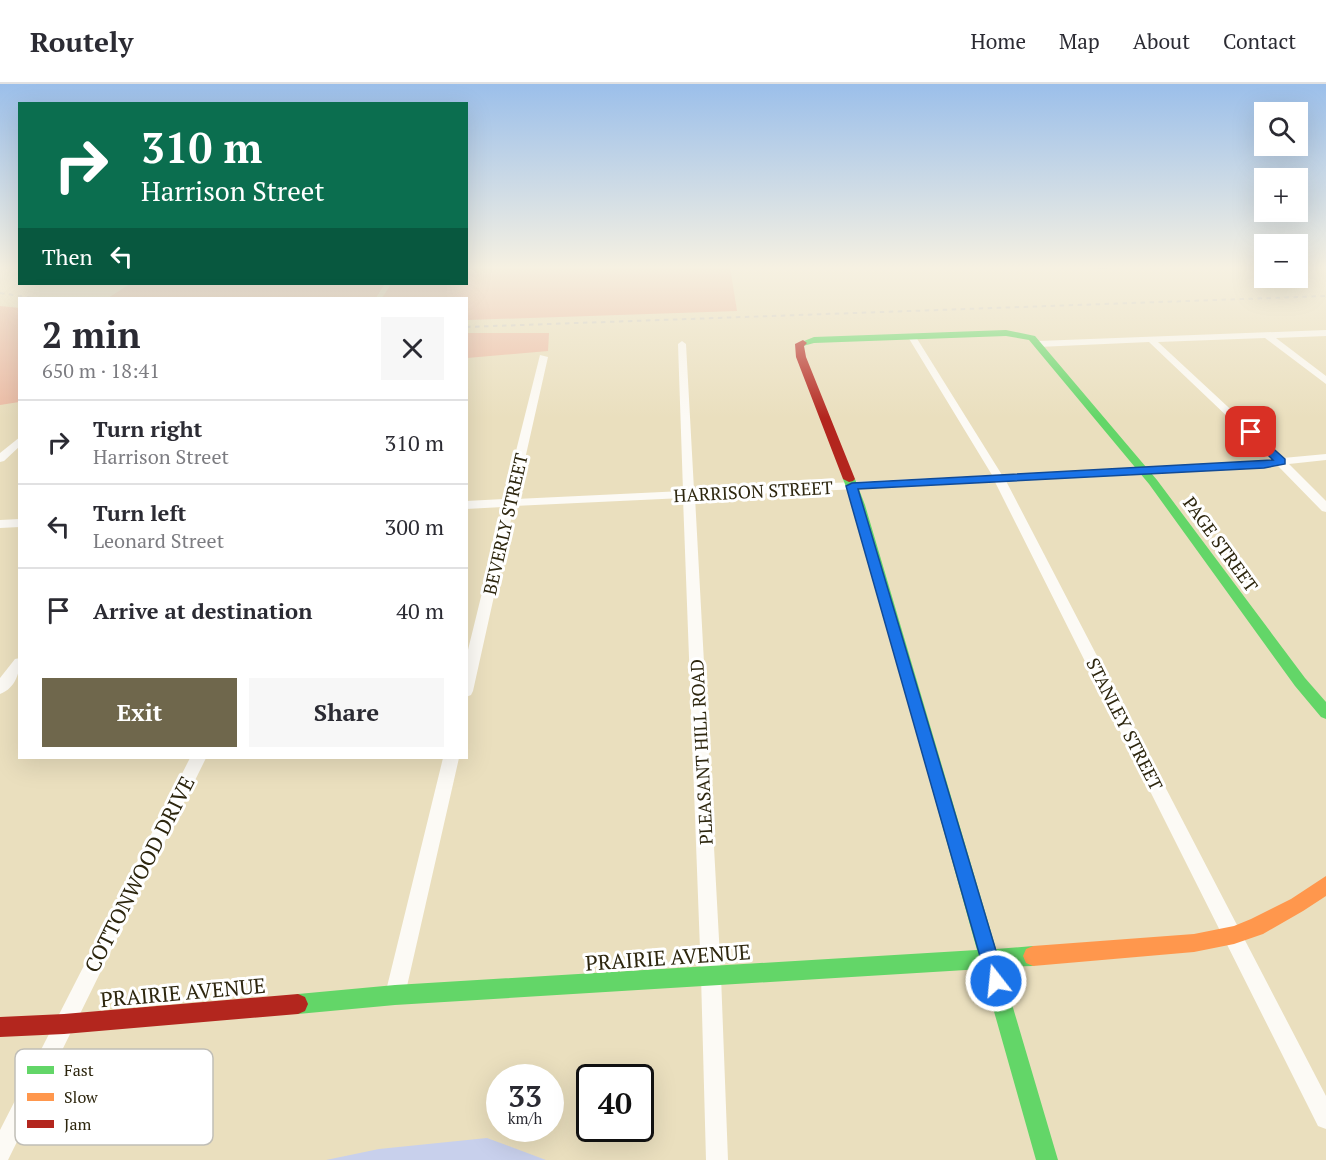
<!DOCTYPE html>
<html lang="en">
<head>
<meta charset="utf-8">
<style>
	:root { --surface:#fff; --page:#f7f7f7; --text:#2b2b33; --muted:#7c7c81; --line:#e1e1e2; --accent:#6f674c }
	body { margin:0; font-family:"PT Serif",serif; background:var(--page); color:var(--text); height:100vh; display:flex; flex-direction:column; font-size:22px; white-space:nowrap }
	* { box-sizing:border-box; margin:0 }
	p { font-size:20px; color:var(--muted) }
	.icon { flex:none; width:33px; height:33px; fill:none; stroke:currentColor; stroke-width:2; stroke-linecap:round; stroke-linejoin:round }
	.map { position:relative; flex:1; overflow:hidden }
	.details { position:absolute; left:18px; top:213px; width:450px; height:462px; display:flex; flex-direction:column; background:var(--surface); border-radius:0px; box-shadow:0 6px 24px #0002 }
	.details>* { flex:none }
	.hud { position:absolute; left:18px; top:18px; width:450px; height:183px; border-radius:0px; box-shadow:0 6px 24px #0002; background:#0b6e4f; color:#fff; overflow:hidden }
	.fabs { position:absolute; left:1254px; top:18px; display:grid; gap:12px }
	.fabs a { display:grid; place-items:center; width:54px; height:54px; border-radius:0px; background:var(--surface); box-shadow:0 6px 24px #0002; font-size:30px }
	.speed { position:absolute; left:486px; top:980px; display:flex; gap:12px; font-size:30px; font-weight:700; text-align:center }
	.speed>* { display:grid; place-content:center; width:78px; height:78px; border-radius:50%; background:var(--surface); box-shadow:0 6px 24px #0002; line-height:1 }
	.speed small { font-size:15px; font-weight:400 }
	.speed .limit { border:3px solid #111; border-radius:9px; background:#fff; color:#111 }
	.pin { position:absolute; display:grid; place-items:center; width:51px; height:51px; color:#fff; margin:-26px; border-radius:12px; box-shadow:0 3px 9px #0006 }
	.me { position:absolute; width:66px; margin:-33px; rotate:344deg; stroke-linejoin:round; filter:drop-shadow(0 0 4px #0008) }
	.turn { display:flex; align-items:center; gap:21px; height:126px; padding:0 24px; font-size:27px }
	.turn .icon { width:78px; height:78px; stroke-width:2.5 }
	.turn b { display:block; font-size:42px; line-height:51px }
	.then { display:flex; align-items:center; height:57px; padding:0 24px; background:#0003; gap:12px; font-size:22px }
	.round { display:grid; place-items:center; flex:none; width:63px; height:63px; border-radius:0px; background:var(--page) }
	.head { display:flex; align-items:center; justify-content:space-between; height:102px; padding:0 24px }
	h1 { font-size:36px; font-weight:600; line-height:45px }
	.button { display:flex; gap:12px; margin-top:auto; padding:12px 24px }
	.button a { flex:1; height:69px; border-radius:0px; background:var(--accent); color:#fff; font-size:24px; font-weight:600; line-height:69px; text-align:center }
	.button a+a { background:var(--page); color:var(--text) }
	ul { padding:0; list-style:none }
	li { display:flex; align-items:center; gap:18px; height:84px; padding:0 24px; border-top:2px solid var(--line) }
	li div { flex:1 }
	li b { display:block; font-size:22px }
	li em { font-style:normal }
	header { display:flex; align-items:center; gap:36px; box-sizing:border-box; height:84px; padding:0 30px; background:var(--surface); border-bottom:2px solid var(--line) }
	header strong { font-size:28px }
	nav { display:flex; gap:33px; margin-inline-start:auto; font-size:21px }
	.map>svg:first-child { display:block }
	.green { fill:#edbca5 }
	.water { fill:#c8d0ec }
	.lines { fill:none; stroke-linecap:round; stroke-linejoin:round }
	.street { fill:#fcfaf5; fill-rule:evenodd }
	.fast { fill:#63d668; fill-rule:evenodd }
	.slow { fill:#ff974d; fill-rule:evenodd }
	.jam { fill:#b3261e; fill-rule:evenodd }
	.rail { stroke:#cfcbc2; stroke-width:2; stroke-dasharray:4.5 4.5; stroke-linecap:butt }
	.wall { fill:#b5aa96 }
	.route { fill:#1a73e8; stroke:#114b97; stroke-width:1.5 }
	.labels { text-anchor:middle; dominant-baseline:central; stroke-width:6; stroke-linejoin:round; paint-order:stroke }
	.street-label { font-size:18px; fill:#2d260e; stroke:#fff }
	.near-street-label { font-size:21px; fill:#2d260e; stroke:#fff }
	.key { fill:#fff; stroke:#c0beb7; stroke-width:1.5 }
	.key-label { font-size:16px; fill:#2d260e }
</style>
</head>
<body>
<header>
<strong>Routely</strong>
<nav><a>Home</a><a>Map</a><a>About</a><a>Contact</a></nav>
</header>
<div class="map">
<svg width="1326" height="1076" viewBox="0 0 1326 1076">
	<rect width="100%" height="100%" fill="#eadfbe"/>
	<path class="green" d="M467 183H730L737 227 467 236 466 214H382L391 200H466Z
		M130 200H383L384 201 376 214H108Z
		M0 222 20 224 19 318 0 321Z
		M467 249H549L548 267 467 274Z"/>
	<path class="water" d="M487 1054 546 1076H326L379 1065Z"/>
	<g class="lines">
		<path class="street" d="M1326 246V252L1276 254 1326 292V300L1265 254 1158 258 1283 374 1326 370V376L1289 380 1326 417V428L1322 427 1278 382 1264 384 1006 397 1326 1012V1045L1318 1042 995 398 695 413 721 892 728 1076H706L701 892 683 414 514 422 473 607 471 611 466 613V574L503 423 466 425V417L504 415 540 271 548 273 516 415 683 407 678 260 682 257 686 260 694 406 992 391 908 253 912 250 916 253 1002 391 1273 376 1149 258 1038 263 1034 260 1038 257Z
			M20 353V362L4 377 0 378V369Z
			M20 435V443L0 444V436Z
			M20 574C20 588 16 604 0 610V594L15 575Z
			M190 674H206L8 1076H0V1046Z
			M443 674H459L405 911 402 918 395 921 388 918 385 911Z"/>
		<path class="fast" d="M1006 246 1035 252 1157 396 1305 594 1326 618V635L1321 633 1295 602 1149 400 1029 256 1006 252 814 259 803 262 799 259 814 253Z
			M849 392 855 395 865 421 996 865 1033 862 1040 865 1043 872 1040 879 1033 882 1001 883 1058 1076H1036L982 885 395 921 298 930 291 927 288 920 291 913 298 910 395 901 977 866 853 421 843 395Z"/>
		<path class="slow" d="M1326 792V812L1303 827 1263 850 1234 860 1194 868 1033 882 1026 879 1023 872 1026 865 1033 862 1194 850 1234 842 1251 835 1291 815Z"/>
		<path class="jam" d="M803 256 807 259 804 262 806 273 855 395 853 397 849 398 843 395 796 273 795 260Z
			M298 910 305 913 308 920 305 927 298 930 64 950 0 953V933L64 930Z"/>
		<path class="rail" d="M0 209 34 214
			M466 243 1326 212"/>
	</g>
	<path class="wall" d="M1093 183H1117L1101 185Z"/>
	<linearGradient id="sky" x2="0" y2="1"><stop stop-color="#9bbfea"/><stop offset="0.55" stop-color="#f6f1e2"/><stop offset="1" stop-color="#f6f1e2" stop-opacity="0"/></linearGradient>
	<rect width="1326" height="334" fill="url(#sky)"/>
	<path class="route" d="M1251 345 1285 375V380L1264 384 858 405 1005 897 1002 904 996 907 989 904 846 402 852 399 1273 376 1247 351V346Z"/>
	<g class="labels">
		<g class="street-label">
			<text transform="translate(753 407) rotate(-3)">HARRISON STREET</text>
			<text transform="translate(505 440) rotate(-77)">BEVERLY STREET</text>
			<text transform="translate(1221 460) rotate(54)">PAGE STREET</text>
			<text transform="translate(1125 640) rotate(63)">STANLEY STREET</text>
			<text transform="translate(701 668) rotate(-93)">PLEASANT HILL ROAD</text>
		</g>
		<g class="near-street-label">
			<text transform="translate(139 790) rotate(-63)">COTTONWOOD DRIVE</text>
			<text transform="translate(668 873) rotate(-4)">PRAIRIE AVENUE</text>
			<text transform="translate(183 908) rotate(-5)">PRAIRIE AVENUE</text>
		</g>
	</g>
	<rect x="15" y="965" width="198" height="96" rx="9" class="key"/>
	<rect x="27" y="982" width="27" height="8" fill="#63d668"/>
	<rect x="27" y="1009" width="27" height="8" fill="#ff974d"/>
	<rect x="27" y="1036" width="27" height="8" fill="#b3261e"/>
	<g class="key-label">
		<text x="64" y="992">Fast</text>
		<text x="64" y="1019">Slow</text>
		<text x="64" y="1046">Jam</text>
	</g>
</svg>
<div class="fabs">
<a><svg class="icon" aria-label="search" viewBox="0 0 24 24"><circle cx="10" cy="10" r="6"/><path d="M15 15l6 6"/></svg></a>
<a>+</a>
<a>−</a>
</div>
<div class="speed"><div>33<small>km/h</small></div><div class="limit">40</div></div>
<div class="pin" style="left:1251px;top:348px;background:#d93025"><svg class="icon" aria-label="arrive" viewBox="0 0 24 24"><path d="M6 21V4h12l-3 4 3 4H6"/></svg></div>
<svg class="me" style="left:996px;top:897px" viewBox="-20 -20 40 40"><circle r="17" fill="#1a73e8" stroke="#fff" stroke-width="3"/><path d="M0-11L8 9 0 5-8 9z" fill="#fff"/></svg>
<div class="hud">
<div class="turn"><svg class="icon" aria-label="right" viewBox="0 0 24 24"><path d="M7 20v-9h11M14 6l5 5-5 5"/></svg><div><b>310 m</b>Harrison Street</div></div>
<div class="then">Then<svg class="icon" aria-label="left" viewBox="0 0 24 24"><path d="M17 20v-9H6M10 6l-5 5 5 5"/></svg></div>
</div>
<section class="details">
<div class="head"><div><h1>2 min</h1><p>650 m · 18:41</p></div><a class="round"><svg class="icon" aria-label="close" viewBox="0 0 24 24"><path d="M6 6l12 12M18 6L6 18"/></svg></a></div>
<ul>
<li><svg class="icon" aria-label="right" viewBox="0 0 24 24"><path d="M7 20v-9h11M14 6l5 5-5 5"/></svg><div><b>Turn right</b><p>Harrison Street</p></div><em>310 m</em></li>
<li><svg class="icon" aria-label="left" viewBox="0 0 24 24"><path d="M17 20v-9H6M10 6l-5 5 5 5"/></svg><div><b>Turn left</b><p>Leonard Street</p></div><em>300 m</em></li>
<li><svg class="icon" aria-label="arrive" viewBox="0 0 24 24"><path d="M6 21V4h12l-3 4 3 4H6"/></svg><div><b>Arrive at destination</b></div><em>40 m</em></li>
</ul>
<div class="button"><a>Exit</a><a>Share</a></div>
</section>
</div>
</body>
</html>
